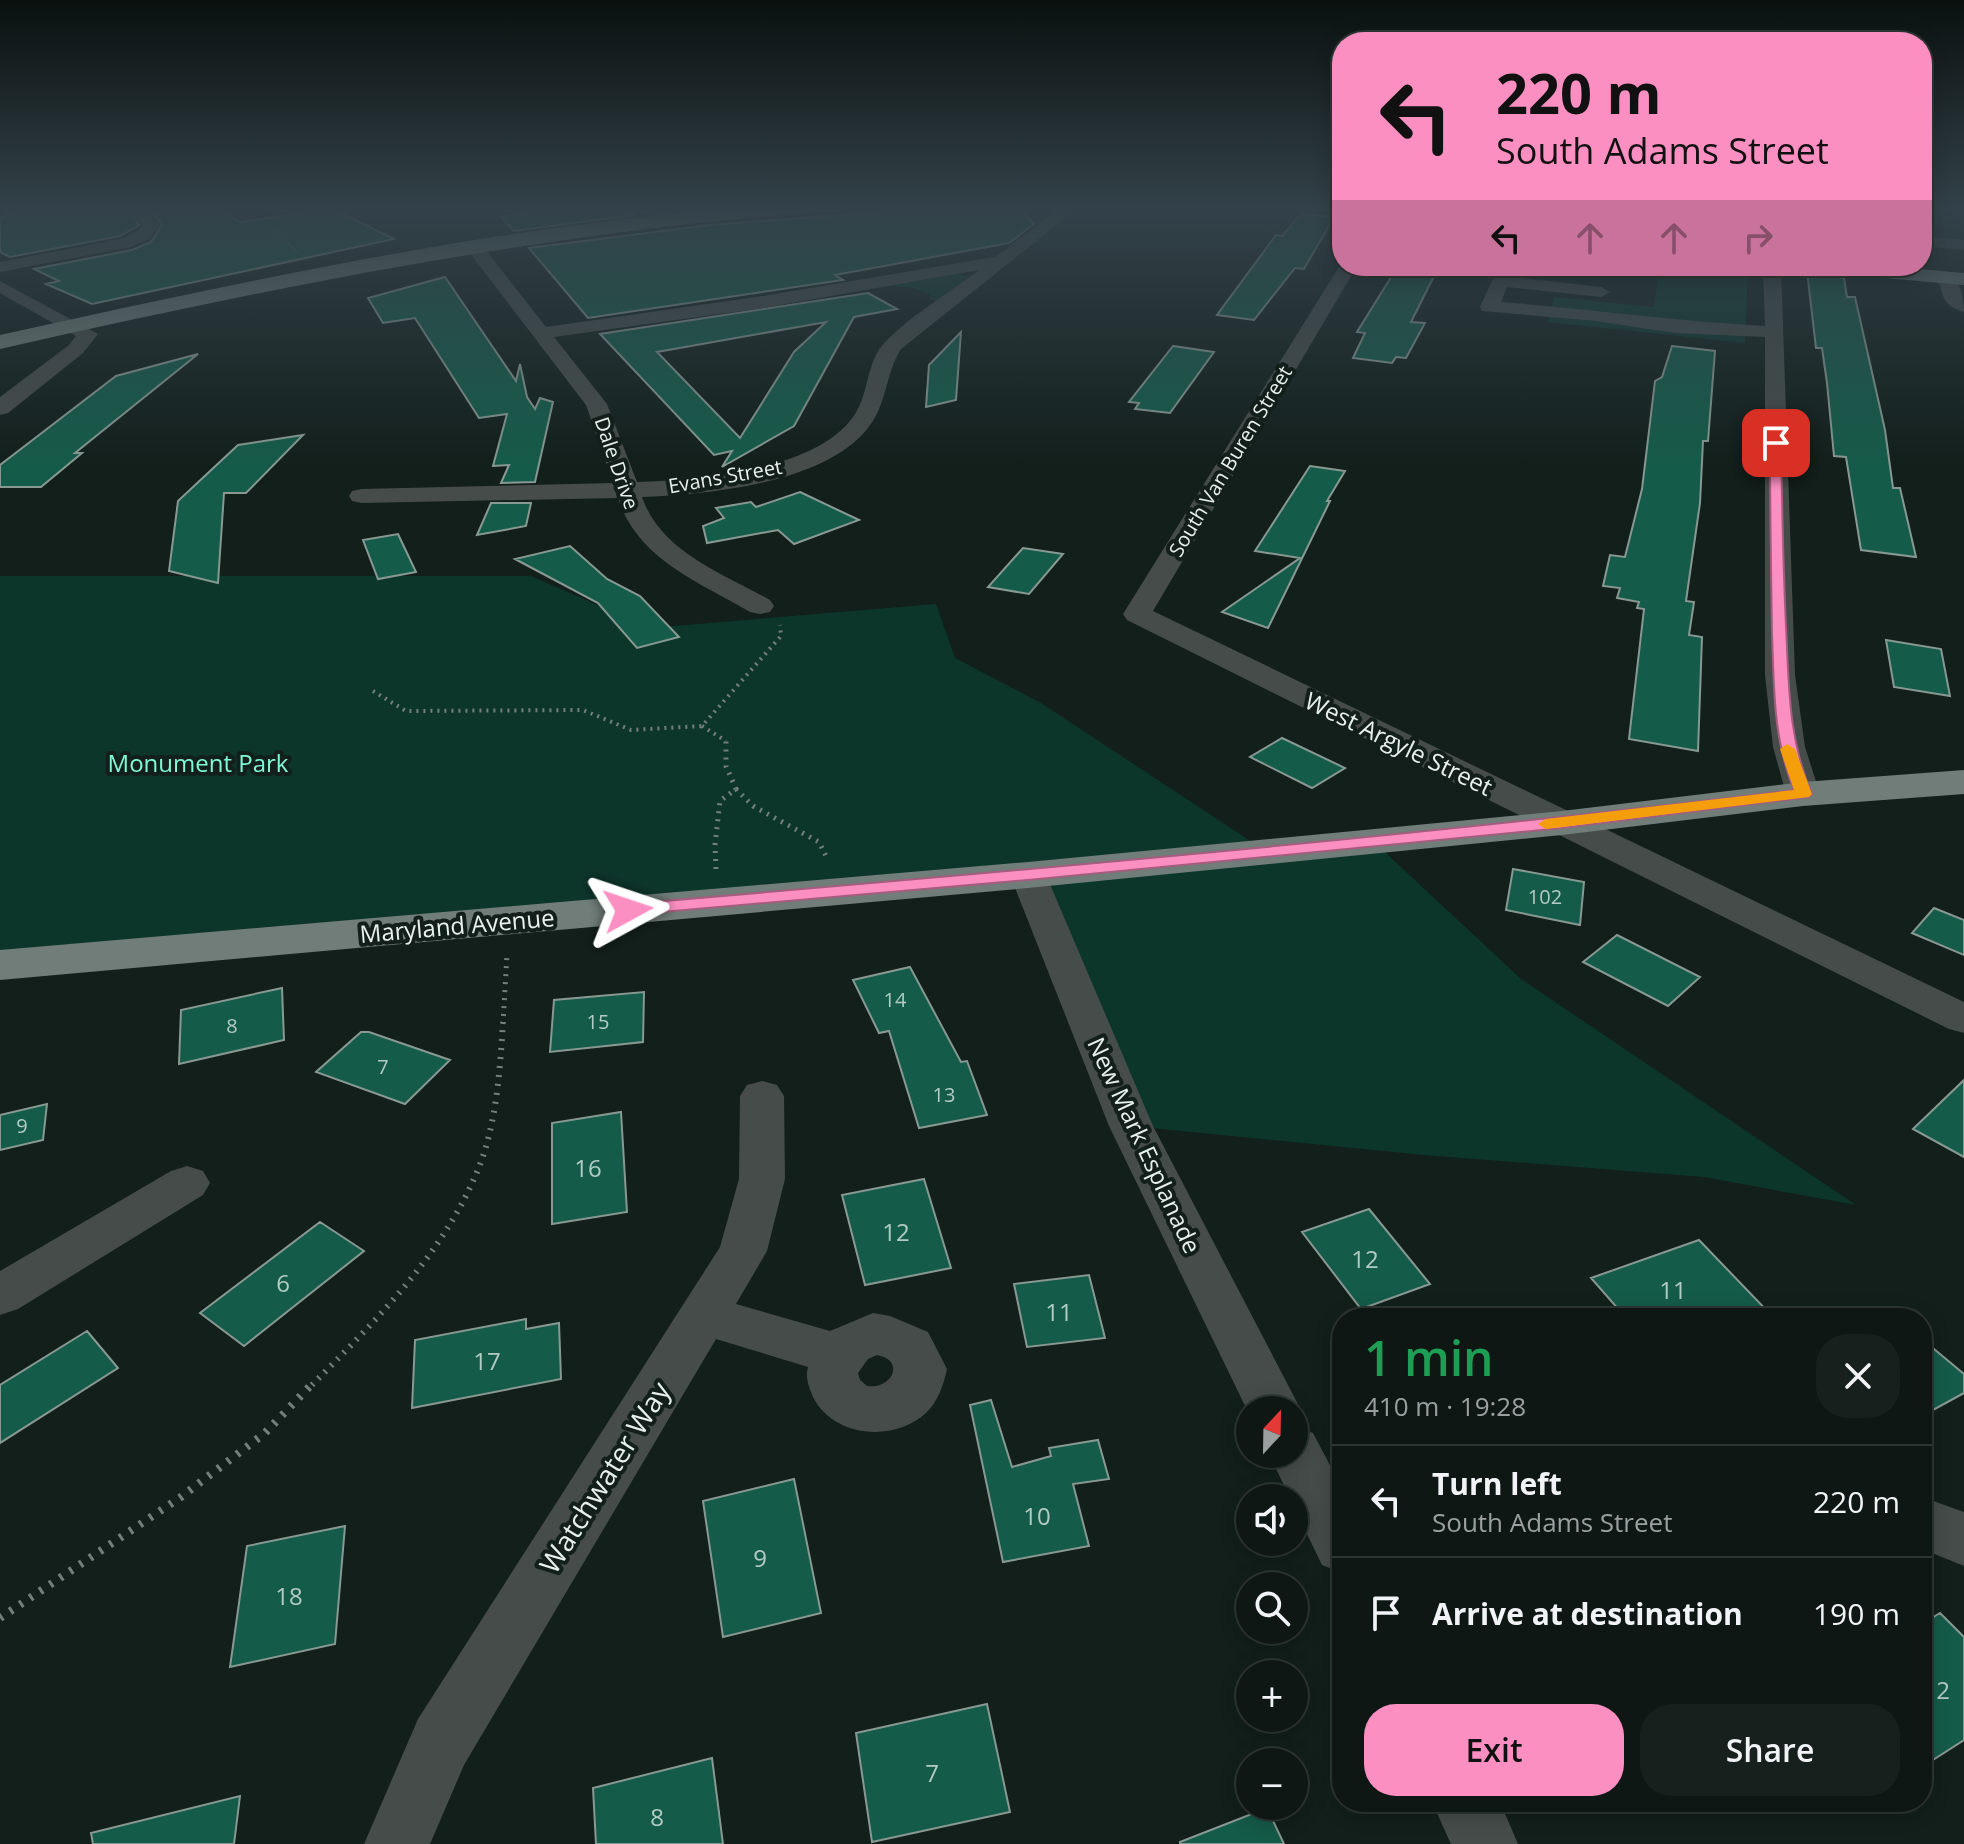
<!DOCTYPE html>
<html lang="en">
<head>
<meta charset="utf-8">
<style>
	:root { --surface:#0e1714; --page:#17201d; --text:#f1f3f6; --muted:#9b9fa0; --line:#2e3634; --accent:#fc8fc2 }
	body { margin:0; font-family:"Open Sans",sans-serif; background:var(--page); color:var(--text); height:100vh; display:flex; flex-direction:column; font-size:30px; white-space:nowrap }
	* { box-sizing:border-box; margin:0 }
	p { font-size:26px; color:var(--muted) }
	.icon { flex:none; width:44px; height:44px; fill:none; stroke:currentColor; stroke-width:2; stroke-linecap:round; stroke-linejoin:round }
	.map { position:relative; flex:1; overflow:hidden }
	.side { position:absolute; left:1332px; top:1308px; width:600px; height:504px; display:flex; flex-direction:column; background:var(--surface); border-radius:32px; box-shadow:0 4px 20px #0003,0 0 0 2px var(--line) }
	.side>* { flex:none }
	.banner { position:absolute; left:1332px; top:32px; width:600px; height:244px; border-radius:32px; box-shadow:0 4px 20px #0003,0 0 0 2px var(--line); background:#fc8fc2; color:#111; overflow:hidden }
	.needle { width:52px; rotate:22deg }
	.tools { position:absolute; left:1236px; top:1396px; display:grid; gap:16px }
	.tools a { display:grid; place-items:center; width:72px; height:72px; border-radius:50%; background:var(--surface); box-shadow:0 4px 20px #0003,0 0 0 2px var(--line); font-size:40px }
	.pin { position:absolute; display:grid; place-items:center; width:68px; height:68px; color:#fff; margin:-34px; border-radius:16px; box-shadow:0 4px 12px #0006 }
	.me { position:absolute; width:88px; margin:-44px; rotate:85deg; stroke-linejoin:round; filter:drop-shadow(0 0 6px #0008) }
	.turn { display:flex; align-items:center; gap:28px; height:168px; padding:0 32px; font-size:36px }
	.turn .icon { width:104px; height:104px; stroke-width:2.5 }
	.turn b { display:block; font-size:56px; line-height:68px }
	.lanes { display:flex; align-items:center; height:76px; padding:0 32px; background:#0003; justify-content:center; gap:40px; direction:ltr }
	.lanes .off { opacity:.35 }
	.round { display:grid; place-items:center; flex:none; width:84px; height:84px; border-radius:32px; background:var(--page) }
	.headline { display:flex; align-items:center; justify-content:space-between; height:136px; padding:0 32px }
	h1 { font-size:48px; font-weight:600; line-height:60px; color:#1e9e55 }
	.primary-button { display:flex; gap:16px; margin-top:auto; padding:16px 32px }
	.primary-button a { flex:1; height:92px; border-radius:32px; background:var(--accent); color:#111; font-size:32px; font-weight:600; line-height:92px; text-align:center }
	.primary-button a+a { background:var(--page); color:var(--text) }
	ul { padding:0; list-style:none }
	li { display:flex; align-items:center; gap:24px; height:112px; padding:0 32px; border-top:2px solid var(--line) }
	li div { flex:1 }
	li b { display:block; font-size:30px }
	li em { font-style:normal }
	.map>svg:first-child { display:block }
	.green { fill:#0d362b }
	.building { fill:#155b49; stroke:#889892; stroke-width:2; fill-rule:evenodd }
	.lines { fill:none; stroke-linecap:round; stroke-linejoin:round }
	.path-far4 { stroke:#747f7c; stroke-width:2; stroke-dasharray:1 3; stroke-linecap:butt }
	.path-far3 { stroke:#747f7c; stroke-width:4; stroke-dasharray:2 5; stroke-linecap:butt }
	.path-far2 { stroke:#747f7c; stroke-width:5; stroke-dasharray:2 6; stroke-linecap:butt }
	.path-far1 { stroke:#747f7c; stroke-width:6; stroke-dasharray:2 7; stroke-linecap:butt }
	.path { stroke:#747f7c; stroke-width:8; stroke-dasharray:3 9; stroke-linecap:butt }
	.minor { fill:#464c4a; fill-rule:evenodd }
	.major { fill:#707d78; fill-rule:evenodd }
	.route { fill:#fc8fc2; stroke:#a45d7e; stroke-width:2 }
	.slow { fill:#f59e0b }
	.labels { text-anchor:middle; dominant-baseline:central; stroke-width:8; stroke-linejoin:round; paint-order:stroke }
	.far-street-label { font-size:20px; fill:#e7f0ed; stroke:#121f1b }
	.number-label { font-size:20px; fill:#b2cbc4 }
	.street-label { font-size:24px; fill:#e7f0ed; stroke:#121f1b }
	.park-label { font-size:24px; fill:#7ff9d5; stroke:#121f1b }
	.near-number-label { font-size:24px; fill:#b2cbc4 }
	.near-street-label { font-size:28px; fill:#e7f0ed; stroke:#121f1b }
</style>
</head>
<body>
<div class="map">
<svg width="1964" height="1844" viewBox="0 0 1964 1844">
	<rect width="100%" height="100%" fill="#121f1b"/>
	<path class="green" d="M1659 266H1748L1745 343 1548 322 1554 297 1654 307Z
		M957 273 969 277 937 301 929 300 930 295 914 288 883 285Z
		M0 576H531L650 628 936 604 955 658 1041 703 1264 850 1372 840 1521 979 1856 1205 1704 1177 1424 1155 1131 1126 1027 875 0 965Z"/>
	<path class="building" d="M28 207H127L139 225 120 236 10 257 0 252V218Z
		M148 207H214L241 222 331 208 394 239 92 304 46 284 59 281 34 269 132 250 151 242 162 225Z
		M547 207H625L628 212 636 215 514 231 501 217Z
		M938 207H1020L1034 224 1009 243 835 275 843 280 588 318 529 248 710 225Z
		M1301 214 1334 217 1304 269 1295 268 1254 320 1217 315 1276 235 1282 236Z
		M1398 266H1439L1411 322 1425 323 1406 358 1396 357 1392 363 1353 358 1365 333 1357 332Z
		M1807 271 1844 278 1847 297H1855L1885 430 1893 488H1900L1916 557 1861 550 1846 457 1834 456 1827 383 1822 348H1816Z
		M445 277 516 381 520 364 527 397 535 409 540 398 553 402 535 482 501 483 509 465 493 466 507 414 479 418 415 318 383 323 368 298Z
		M868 293 897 309 854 317 794 426 722 467 732 451 714 455 600 334ZM826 322 794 352 740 438 657 352Z
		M961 332 956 400 926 407 929 365Z
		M1173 346 1214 352 1170 413 1135 409 1139 403 1129 402Z
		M1672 346 1715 351 1708 441H1703L1700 503 1686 601 1694 602 1689 635 1702 637 1698 751 1629 739 1644 609 1637 608 1639 602 1617 598 1620 588 1603 586 1610 555 1625 557 1642 489 1655 381 1662 377Z
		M198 354 75 453H82L41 487H0V465L116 376Z
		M303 435 246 493H224L218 583 169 571 178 501 238 445Z
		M1310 466 1345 471 1327 501H1330L1268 628 1222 612 1300 558 1255 551Z
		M800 492 859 520 794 544 778 530 707 543 703 526 724 518 716 508 751 502 756 507Z
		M491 503H531L526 526 477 535Z
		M398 534 416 572 378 579 363 540Z
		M570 546 607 579 640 596 679 637 637 648 598 603 515 559Z
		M1023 548 1063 554 1029 594 988 587Z
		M1886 640 1941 649 1950 696 1894 687Z
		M1282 738 1345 768 1312 788 1250 757Z
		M1513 869 1584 882 1580 925 1506 910Z
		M1934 908 1964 920V955L1912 933Z
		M1617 935 1700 977 1668 1006 1583 962Z
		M910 967 961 1062 967 1061 987 1115 919 1128 889 1031 879 1033 853 980Z
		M282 988 284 1040 179 1064 181 1010Z
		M644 992 643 1042 550 1052 554 1000Z
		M361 1032H369L450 1060 405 1104 316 1072Z
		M1964 1080V1157L1913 1129Z
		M47 1104 43 1140 0 1150V1115Z
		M621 1112 627 1212 552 1224V1123Z
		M924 1179 951 1268 865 1285 842 1195Z
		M1369 1209 1430 1284 1361 1309 1302 1232Z
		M320 1222 364 1251 244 1346 200 1313Z
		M1699 1240 1774 1318H1626L1591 1278Z
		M1089 1275 1105 1338 1027 1347 1014 1284Z
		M526 1319V1329L559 1323 561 1379 412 1408 415 1340Z
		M87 1331 118 1368 0 1443V1385Z
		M1922 1339 1964 1374V1393L1922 1416Z
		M991 1400 1012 1467 1051 1456 1049 1448 1098 1440 1109 1479 1073 1484 1089 1546 1003 1562 970 1405Z
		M794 1479 821 1613 723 1637 703 1501Z
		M345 1526 335 1644 230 1667 247 1546Z
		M1940 1613 1964 1637V1740L1922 1767V1624Z
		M987 1704 1010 1812 872 1842 856 1733Z
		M712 1758 723 1844H596L593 1788Z
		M240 1796 234 1844H93L91 1833Z
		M1267 1808 1284 1844H1180V1842Z"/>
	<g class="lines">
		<path class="path-far4" d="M274 230 299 253"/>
		<path class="path-far3" d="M373 691 406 711 583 710 631 730 702 726 781 636 780 625
			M702 726 726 741"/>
		<path class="path-far2" d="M736 789 753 806 819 842 828 860
			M716 869 715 845 720 801 736 789 726 766V739
			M503 1024 507 954"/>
		<path class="path-far1" d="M312 1385C377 1319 447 1251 481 1162 497 1117 500 1069 503 1022"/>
		<path class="path" d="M0 1618 181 1497 265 1433 313 1383"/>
		<path class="minor" d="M130 207H145L159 225 150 239 131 247 0 272V262L121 239 138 231 143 225Z
			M257 207H281L273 212 259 210Z
			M628 207H653L685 215 687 218 679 223 630 210Z
			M1062 207H1079L901 349C885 374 887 405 868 428 824 484 708 494 642 497 661 552 722 573 770 600L774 606 770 612 760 614 750 612C699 582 637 559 618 498L361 503 352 501 349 496 352 491 361 489 613 483 586 405 469 252 467 248 469 244H481L546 327 763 296 995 257ZM979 270C949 293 913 314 887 340 865 361 870 394 853 417 815 471 697 480 637 482L607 404 554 337 763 308Z
			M1939 207H1964V213L1947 212Z
			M1922 236 1964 240V250L1922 246Z
			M1342 262V266H1357L1153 611 1964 1002V1033L1949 1029 1127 620 1123 614Z
			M1499 266H1517L1512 277 1601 287 1610 292 1601 297 1507 287 1501 302C1589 309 1676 321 1765 326L1763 266H1781L1795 675 1805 747 1820 794 1815 801 1803 804 1791 801 1786 794 1773 747 1765 675V337L1675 333 1596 321 1482 311 1480 307Z
			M1947 272C1960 275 1964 300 1964 312 1943 306 1943 297 1938 277Z
			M0 281 98 334 83 353 8 413 0 415V397L69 345 76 336 0 293Z
			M1028 864 1041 867 1046 875 1153 1126 1301 1410 1294 1424V1410H1250V1416L1109 1126 1010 875 1015 867Z
			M762 1081 777 1085 784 1096 785 1179 767 1251 736 1304 830 1331 873 1313 890 1316 928 1332 947 1369C944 1384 937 1403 926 1413 893 1443 833 1437 813 1397 809 1387 805 1378 808 1367L716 1339 464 1765 430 1844H364L418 1719 720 1247 739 1179 740 1096 747 1085ZM877 1355C906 1360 892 1390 867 1386L860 1380 858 1373 868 1359Z
			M187 1166 203 1171 210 1183 203 1195 18 1309 0 1315V1271L171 1171Z
			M1294 1426 1313 1433 1342 1488V1573L1322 1565 1294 1507V1498H1290L1269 1454H1294Z
			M1922 1497 1964 1512V1566L1922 1549Z
			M1432 1802H1500L1518 1844H1451Z"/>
		<path class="major" d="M748 207H822L813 212C537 234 269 288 0 349V335C247 281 495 226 748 207Z
			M1807 266H1886L1964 273V285L1817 272Z
			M1964 770V794L1803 806 1562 835 1028 888 0 980V950L1028 862 1562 811 1803 782Z"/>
	</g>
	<linearGradient id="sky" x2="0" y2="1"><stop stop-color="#0a110f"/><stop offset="0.45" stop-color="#33424a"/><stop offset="1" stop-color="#33424a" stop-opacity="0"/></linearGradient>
	<rect width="1964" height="465" fill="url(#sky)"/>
	<path class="route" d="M1776 439 1781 443C1782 504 1783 565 1786 626 1789 685 1788 739 1812 794L1809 797 1562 828 1028 880 628 915 619 910 628 904C1017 871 1406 837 1794 790 1773 739 1774 688 1772 633 1771 570 1770 506 1770 443Z"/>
	<path class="slow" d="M1787 744 1795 749 1812 794 1809 797 1546 829 1538 824 1546 819 1794 790 1780 749Z"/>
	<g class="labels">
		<g class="far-street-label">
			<text transform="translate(1230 461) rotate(-59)">South Van Buren Street</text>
			<text transform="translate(617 463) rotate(71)">Dale Drive</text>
			<text transform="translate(725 476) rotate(-10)">Evans Street</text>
		</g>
		<g class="number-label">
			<text x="1545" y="896">102</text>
			<text x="895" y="999">14</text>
			<text x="598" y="1021">15</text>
			<text x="232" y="1025">8</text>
			<text x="383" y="1066">7</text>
			<text x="944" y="1094">13</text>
			<text x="22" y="1125">9</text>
		</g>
		<g class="street-label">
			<text transform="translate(1399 743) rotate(26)">West Argyle Street</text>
			<text transform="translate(457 925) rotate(-5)">Maryland Avenue</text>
			<text transform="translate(1145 1145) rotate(65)">New Mark Esplanade</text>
		</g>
		<g class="park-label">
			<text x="198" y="762">Monument Park</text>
		</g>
		<g class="near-number-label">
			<text x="588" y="1167">16</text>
			<text x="896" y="1231">12</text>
			<text x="1365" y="1258">12</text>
			<text x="283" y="1282">6</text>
			<text x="1673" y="1289">11</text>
			<text x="1059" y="1311">11</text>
			<text x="487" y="1360">17</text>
			<text x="1037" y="1515">10</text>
			<text x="760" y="1557">9</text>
			<text x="289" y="1595">18</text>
			<text x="1943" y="1689">2</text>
			<text x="932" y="1772">7</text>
			<text x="657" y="1816">8</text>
		</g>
		<g class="near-street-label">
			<text transform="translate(604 1477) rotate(-58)">Watchwater Way</text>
		</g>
	</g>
</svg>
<div class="tools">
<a><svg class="needle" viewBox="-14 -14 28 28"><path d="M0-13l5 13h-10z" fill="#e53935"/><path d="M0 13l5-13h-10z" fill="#9b9fa0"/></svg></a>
<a><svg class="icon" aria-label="sound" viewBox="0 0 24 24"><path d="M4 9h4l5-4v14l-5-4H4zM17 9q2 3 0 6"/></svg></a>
<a><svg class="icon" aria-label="search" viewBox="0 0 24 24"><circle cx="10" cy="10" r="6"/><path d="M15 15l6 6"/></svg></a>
<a>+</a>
<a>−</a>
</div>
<div class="pin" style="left:1776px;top:443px;background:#d93025"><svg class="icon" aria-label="arrive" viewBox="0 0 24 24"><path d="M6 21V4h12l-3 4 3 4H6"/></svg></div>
<svg class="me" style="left:628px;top:910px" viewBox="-20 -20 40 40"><path d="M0-17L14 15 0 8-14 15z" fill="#fc8fc2" stroke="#fff" stroke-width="4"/></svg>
<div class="banner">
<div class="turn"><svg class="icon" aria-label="left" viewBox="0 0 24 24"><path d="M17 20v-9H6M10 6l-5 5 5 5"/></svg><div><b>220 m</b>South Adams Street</div></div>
<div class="lanes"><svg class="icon" aria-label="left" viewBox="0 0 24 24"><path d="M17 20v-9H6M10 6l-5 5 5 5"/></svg><svg class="icon off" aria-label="ahead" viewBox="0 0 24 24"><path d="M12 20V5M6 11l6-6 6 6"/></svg><svg class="icon off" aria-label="ahead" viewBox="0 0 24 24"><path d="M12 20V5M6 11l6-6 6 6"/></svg><svg class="icon off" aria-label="right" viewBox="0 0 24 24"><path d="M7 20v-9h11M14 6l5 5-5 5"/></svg></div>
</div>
<section class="side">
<div class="headline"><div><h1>1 min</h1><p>410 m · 19:28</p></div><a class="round"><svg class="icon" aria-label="close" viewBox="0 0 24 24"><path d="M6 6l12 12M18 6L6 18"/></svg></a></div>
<ul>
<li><svg class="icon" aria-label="left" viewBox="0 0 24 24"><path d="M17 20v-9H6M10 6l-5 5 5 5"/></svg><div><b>Turn left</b><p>South Adams Street</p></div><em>220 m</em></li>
<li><svg class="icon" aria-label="arrive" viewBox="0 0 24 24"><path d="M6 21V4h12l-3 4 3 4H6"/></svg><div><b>Arrive at destination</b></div><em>190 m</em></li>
</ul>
<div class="primary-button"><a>Exit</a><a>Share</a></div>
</section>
</div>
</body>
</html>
